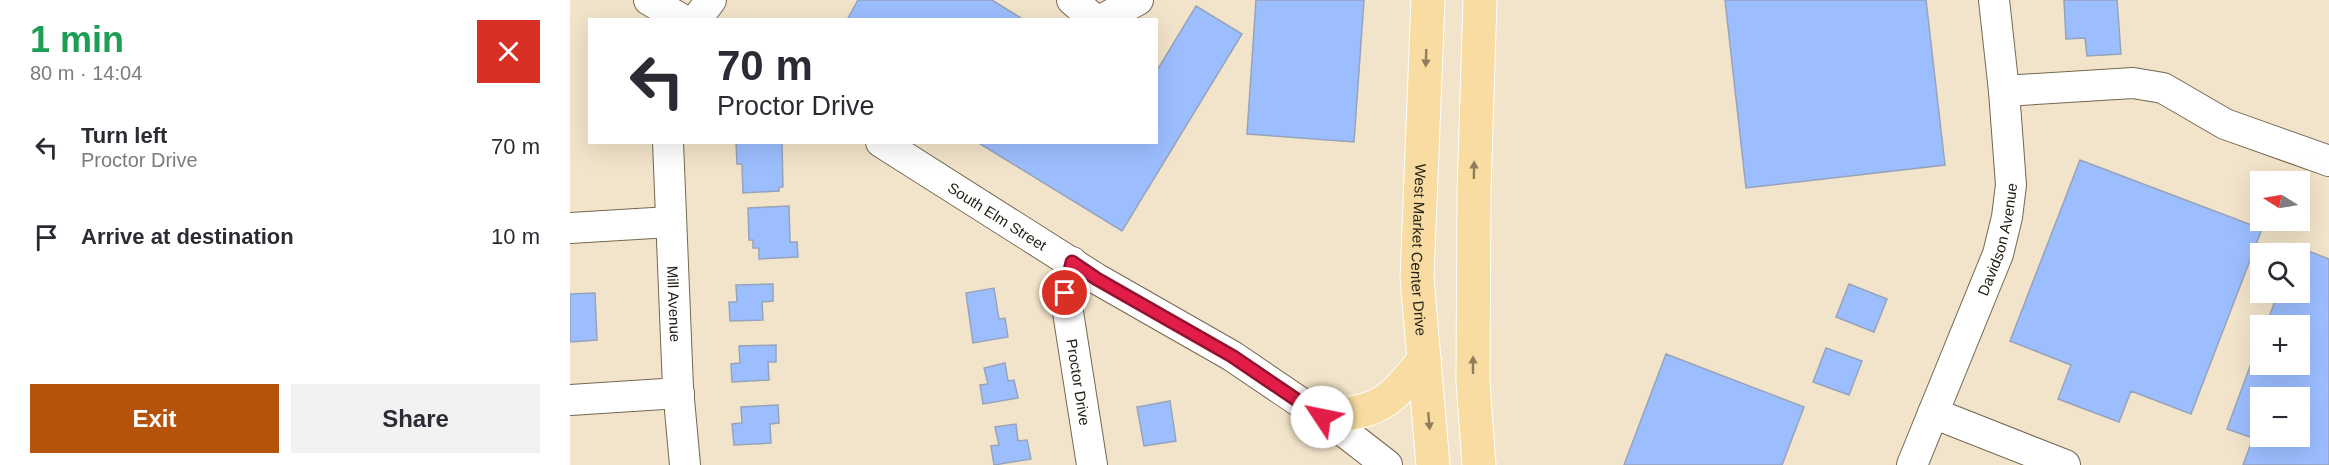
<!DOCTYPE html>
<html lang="en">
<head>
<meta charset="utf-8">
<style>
	:root { --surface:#fff; --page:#f2f2f3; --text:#2b2b33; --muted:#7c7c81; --accent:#b45309 }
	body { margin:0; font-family:Arial,sans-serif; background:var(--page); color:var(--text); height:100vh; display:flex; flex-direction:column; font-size:22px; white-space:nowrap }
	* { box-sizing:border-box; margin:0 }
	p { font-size:20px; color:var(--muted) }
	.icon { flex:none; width:33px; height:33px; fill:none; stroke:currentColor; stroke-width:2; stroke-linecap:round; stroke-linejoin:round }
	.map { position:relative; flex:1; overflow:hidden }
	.panel { display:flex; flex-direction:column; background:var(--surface); width:570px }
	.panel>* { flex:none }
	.guide { position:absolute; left:18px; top:18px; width:570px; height:126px; border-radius:0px; box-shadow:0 6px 24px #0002; background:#fff; color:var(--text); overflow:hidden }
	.needle { width:39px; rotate:281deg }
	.fabs { position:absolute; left:1680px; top:171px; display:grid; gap:12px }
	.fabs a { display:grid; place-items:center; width:60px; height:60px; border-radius:0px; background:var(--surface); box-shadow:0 6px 24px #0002; font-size:30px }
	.pin { position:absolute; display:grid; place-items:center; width:51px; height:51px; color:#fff; margin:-26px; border:3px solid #fff; border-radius:50%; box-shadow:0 2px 6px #0007 }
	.me { position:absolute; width:66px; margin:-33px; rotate:304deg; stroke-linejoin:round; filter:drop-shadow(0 0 4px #0008) }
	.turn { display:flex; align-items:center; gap:21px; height:126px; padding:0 30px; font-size:27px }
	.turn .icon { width:78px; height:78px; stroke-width:2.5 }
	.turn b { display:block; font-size:42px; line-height:51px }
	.round { display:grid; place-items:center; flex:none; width:63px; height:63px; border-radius:0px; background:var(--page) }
	.head { display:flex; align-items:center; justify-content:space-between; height:102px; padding:0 30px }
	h1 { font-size:36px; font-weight:600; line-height:45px; color:#1e9e55 }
	.button { display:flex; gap:12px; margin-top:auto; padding:12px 30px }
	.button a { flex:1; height:69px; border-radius:0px; background:var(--accent); color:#fff; font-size:24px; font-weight:600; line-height:69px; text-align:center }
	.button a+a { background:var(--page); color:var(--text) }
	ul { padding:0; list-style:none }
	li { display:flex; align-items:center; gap:18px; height:90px; padding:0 30px }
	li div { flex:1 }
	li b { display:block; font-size:22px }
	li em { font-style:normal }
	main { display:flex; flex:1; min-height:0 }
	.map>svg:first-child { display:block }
	.building { fill:#9cbeff; stroke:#97a3bb; stroke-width:1.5; fill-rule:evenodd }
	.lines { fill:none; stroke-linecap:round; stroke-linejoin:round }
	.minor-casing { stroke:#746851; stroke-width:32 }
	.major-casing { stroke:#fff; stroke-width:35 }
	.minor { stroke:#fff; stroke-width:30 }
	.major { stroke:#f8dca1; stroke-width:33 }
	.oneway { fill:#8f7e5c }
	.route-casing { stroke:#92132f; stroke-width:15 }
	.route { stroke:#e11d48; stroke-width:10 }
	.labels { text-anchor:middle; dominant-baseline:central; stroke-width:4.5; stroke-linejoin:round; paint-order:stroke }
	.street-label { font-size:15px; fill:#262117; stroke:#f2e4ca }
</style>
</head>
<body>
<main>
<section class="panel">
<div class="head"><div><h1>1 min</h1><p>80 m · 14:04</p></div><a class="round" style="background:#d93025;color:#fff"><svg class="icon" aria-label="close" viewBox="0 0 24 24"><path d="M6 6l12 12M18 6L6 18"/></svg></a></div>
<ul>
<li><svg class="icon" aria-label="left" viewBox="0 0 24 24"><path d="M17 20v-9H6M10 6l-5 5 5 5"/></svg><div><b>Turn left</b><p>Proctor Drive</p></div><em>70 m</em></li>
<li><svg class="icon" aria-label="arrive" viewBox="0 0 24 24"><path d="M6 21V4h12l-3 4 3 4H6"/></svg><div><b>Arrive at destination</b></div><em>10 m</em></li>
</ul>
<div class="button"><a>Exit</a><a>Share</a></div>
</section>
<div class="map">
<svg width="1759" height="465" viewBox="0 0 1759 465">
	<rect width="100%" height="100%" fill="#f2e4ca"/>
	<path class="building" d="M288 0H422L454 20H277Z
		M686 0H794L784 142 677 134Z
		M1155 0H1356L1375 165 1176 188Z
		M1494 0H1547L1551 54 1517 56 1515 38 1496 39Z
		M626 6 672 34 552 231 407 142H586V72Z
		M166 142H212L213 187H209V191L173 193 172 164H167Z
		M1510 160 1692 229 1621 414 1561 391 1549 422 1488 399 1501 365 1440 341Z
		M219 206 220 242H227L228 257 189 259V248H183V240H179L178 208Z
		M1725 246 1759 259V465H1673L1683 438 1657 429 1690 339V364H1730V326H1696L1708 292H1730V254H1723ZM1690 398H1730V436H1690Z
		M203 284V301L192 302 193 320 160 321 159 302H167L166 285Z
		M1279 284 1317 299 1304 332 1266 317Z
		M424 288 429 319 435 318 438 337 403 343 396 293Z
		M25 293 27 340 0 342V294Z
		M206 345V362H198L199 380 162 382 161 364 170 363 169 346Z
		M1256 348 1292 361 1279 395 1243 382Z
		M1096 354 1234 407 1212 465H1054Z
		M435 363 438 381 444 380 448 398 413 404 410 385 418 384 414 368Z
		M600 401 606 441 574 446 567 407Z
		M208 405 209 423 200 424 201 443 164 445 162 424 172 423 171 407Z
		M446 424 448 441 457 440 461 459 424 465 421 446 429 445 425 427Z"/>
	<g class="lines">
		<defs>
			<g id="minor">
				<path d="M79 0 113 20"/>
				<path d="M502 0 525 20"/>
				<path d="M126 20 141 0"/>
				<path d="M531 20 568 0"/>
				<path d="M1434 91 1563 83 1593 88 1655 124 1759 161"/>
				<path id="s1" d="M98 142 108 388 115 465"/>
				<path id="s2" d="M311 142 527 279 662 356 777 434 817 465"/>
				<path d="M0 228 100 222"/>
				<path id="s3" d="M502 262 495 293 522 465"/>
				<path d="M0 400 109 393"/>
				<path d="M1363 413 1495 465"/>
				<path id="s4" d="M1342 465 1428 254 1437 217 1441 185 1434 91 1424 0"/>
			</g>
			<g id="major">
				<path id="s5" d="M858 0 847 278 863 465"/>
				<path d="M752 417C811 411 817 405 854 360"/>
				<path d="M909 465 903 382 904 192 910 0"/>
			</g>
		</defs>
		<use href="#minor" class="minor-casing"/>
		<use href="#major" class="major-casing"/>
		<use href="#minor" class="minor"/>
		<use href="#major" class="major"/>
	</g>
	<defs><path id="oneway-solid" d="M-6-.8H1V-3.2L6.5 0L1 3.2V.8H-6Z" transform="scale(1.5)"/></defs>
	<g class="oneway">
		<use href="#oneway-solid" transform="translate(856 58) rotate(92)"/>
		<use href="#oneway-solid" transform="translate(904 170) rotate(-89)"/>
		<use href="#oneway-solid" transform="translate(903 365) rotate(-90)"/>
		<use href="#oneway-solid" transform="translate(859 421) rotate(85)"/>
	</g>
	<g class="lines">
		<defs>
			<path id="route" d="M495 293 502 262 527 279 662 356 752 417"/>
		</defs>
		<use href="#route" class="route-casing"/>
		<use href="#route" class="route"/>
	</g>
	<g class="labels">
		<g class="street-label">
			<text stroke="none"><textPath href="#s2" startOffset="138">South Elm Street</textPath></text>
			<text stroke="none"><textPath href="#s4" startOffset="242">Davidson Avenue</textPath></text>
			<text stroke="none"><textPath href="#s5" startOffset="250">West Market Center Drive</textPath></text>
			<text stroke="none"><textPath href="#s1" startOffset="162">Mill Avenue</textPath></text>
			<text stroke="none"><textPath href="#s3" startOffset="122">Proctor Drive</textPath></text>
		</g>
	</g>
</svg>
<div class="fabs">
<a><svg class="needle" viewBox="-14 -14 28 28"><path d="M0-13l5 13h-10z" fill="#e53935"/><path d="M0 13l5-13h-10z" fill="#7c7c81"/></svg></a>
<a><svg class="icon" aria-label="search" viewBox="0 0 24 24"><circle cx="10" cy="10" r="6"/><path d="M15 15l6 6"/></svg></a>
<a>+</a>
<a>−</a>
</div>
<div class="pin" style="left:495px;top:293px;background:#d93025"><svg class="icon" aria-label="arrive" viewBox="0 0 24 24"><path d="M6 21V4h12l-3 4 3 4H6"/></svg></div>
<svg class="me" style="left:752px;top:417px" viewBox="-20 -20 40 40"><circle r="19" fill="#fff"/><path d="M0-13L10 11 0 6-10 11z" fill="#e11d48"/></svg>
<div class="guide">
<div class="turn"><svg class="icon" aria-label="left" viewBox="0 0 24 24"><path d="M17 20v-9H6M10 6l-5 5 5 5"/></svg><div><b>70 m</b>Proctor Drive</div></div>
</div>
</div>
</main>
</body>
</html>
